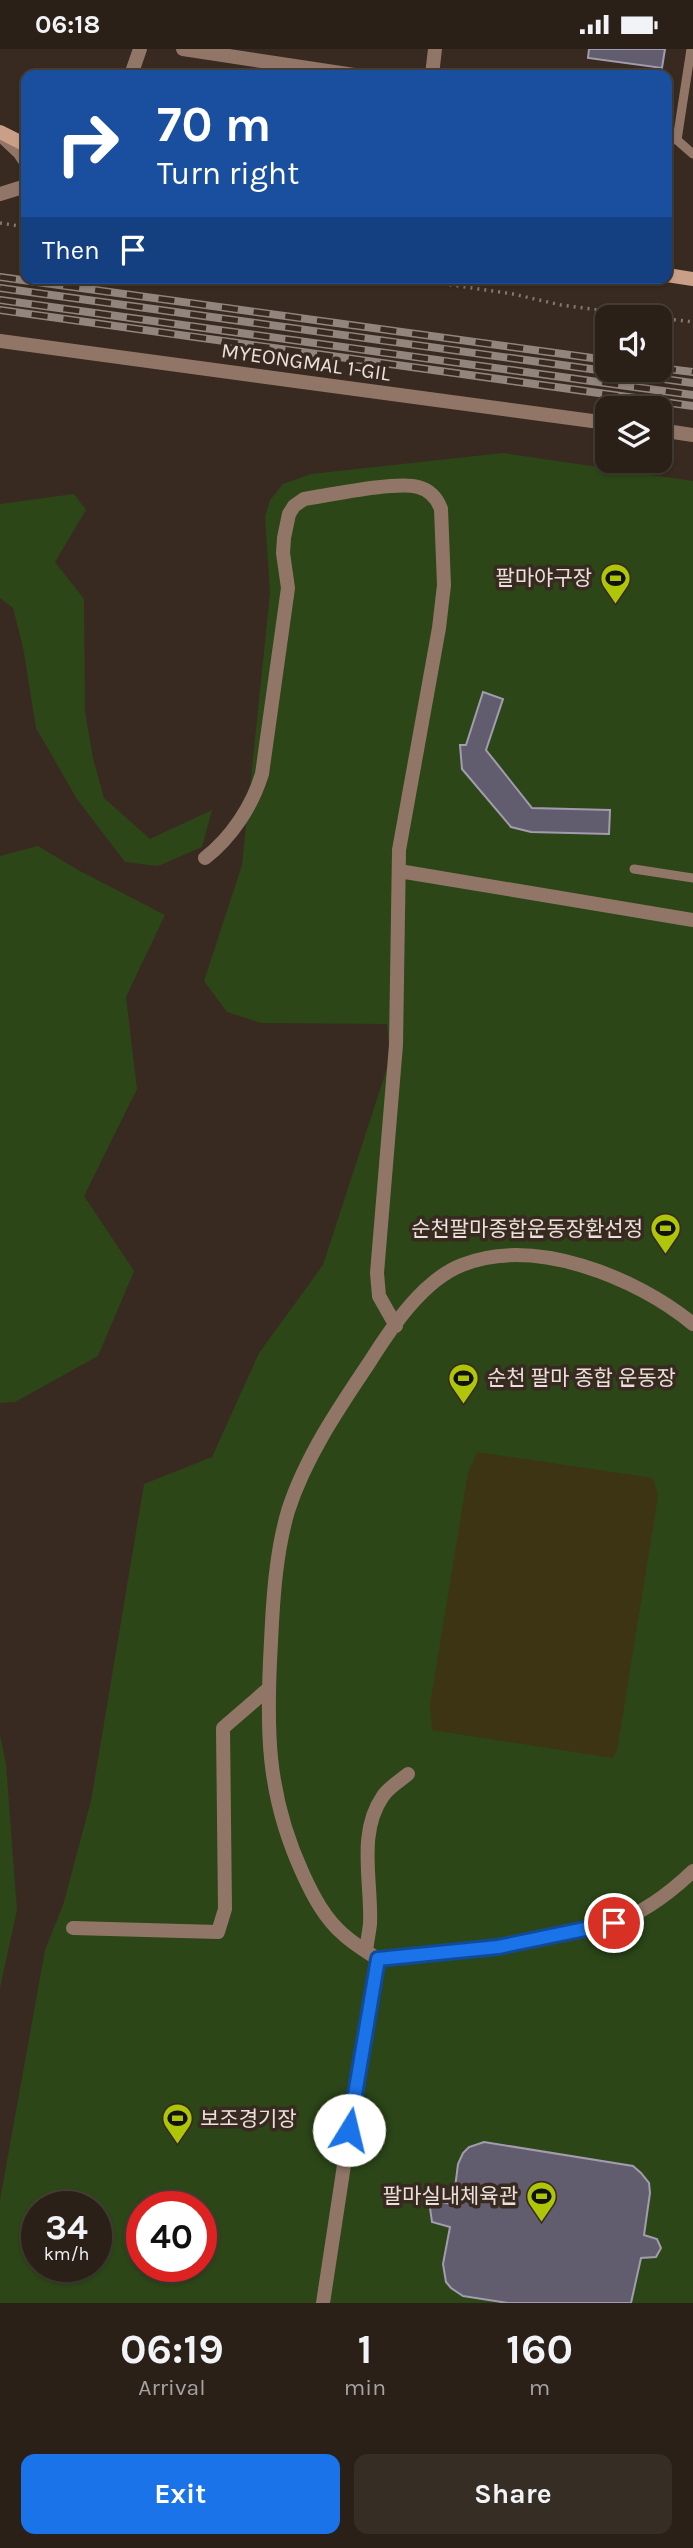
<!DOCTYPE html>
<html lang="en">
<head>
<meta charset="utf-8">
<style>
	:root { --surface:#2a2018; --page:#362d25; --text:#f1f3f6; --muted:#a5a3a2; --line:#463e37; --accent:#1a73e8 }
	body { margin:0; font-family:Karla,"Noto Sans KR",sans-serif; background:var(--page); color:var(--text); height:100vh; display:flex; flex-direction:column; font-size:26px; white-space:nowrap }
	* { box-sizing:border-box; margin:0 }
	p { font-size:23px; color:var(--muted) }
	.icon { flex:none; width:38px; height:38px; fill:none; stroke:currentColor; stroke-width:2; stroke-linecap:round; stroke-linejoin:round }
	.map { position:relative; height:2254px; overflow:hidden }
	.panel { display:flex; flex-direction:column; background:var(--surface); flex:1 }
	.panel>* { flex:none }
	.top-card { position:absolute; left:21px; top:21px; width:651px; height:214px; border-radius:14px; box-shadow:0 2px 5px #0004,0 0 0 2px var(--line); background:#1a4fa0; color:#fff; overflow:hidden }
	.fabs { position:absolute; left:595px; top:256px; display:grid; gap:14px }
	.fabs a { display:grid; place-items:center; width:77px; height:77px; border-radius:14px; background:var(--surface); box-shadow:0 2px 5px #0004,0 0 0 2px var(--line); font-size:35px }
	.speed { position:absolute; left:21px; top:2142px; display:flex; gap:14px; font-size:35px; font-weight:700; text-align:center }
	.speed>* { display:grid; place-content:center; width:91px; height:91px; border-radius:50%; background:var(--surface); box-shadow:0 2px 5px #0004,0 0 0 2px var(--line); line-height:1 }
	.speed small { font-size:18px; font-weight:400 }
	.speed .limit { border:10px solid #d22; background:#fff; color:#111 }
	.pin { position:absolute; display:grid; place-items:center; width:60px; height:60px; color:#fff; margin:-30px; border:4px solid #fff; border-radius:50%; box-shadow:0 2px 7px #0007 }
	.me { position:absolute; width:77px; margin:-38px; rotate:9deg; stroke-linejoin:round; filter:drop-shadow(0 0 5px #0008) }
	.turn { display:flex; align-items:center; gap:24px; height:147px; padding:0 21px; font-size:32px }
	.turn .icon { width:91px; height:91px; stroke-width:2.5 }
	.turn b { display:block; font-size:49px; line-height:60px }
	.then { display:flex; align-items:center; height:66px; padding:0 21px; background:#0003; gap:14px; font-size:26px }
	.eta { display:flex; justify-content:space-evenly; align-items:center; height:119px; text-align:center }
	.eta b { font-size:42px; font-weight:700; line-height:49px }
	.primary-button { display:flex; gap:14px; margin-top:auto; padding:14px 21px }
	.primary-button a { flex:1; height:80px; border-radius:14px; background:var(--accent); color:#fff; font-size:28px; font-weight:700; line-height:80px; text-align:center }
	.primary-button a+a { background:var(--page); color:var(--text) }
	.status { display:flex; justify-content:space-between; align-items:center; height:49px; padding:0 35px; background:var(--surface); direction:ltr }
	.status svg { height:19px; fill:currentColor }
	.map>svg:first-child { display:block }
	.green { fill:#2c4618; fill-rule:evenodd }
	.sand { fill:#3d3414 }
	.building { fill:#625d6e; stroke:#a29cae; stroke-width:2 }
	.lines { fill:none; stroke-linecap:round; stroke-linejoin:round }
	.path { stroke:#847870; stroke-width:3.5; stroke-dasharray:2 5; stroke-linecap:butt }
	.service { stroke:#917668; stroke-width:9 }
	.minor { stroke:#917668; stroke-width:14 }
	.tertiary { stroke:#917668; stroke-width:14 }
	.secondary { stroke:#ca9f88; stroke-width:14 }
	.rail-casing { stroke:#91857d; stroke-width:8 }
	.rail { stroke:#382a20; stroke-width:5; stroke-dasharray:16; stroke-linecap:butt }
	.route-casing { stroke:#114b97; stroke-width:18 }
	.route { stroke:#1a73e8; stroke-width:12 }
	.labels { text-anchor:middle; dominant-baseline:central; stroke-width:7; stroke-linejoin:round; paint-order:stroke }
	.street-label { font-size:21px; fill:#ebe1db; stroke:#382a20 }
	.poi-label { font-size:21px; fill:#ebe1db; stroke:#382a20; text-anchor:end }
</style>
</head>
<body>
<div class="status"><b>06:18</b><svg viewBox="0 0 49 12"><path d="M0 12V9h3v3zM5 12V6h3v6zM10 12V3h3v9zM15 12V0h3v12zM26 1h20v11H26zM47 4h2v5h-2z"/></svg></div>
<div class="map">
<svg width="693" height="2254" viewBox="0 0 693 2254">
	<rect width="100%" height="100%" fill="#382a20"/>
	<path class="green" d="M503 404 693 432V2254H0V2151L45 1901 63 1856 91 1752 144 1435 212 1408 259 1304 323 1216 390 1010 387 975 261 974 227 963 204 932 242 816 270 544 265 468 270 451 283 435 311 425ZM37 2158H96V2217H37ZM142 2158H201V2217H142Z
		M74 445 86 461 55 513 84 550 85 663 93 709 104 749 150 790 212 761 202 798 158 817 125 813 77 750 36 679 23 598 13 559 0 549V455Z
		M38 797 78 821 165 866 126 948 137 1040 84 1147 134 1222 98 1307 15 1353 0 1354V807Z
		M0 1686 6 1715 17 1861 0 1939Z"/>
	<path class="sand" d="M477 1403 653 1429 658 1447 617 1702 612 1709 432 1681 430 1656 468 1424Z"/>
	<path class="building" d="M589 0H665L662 19 588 9Z
		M483 643 503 650 486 701 532 759 610 761 609 785 531 783 511 778 462 720 460 696H466Z
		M484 2093 633 2117 641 2124 649 2134 650 2144 644 2186 657 2190 661 2199 656 2208 641 2209 631 2254H508L463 2247 451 2239 446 2233 443 2215 450 2178 432 2173 430 2159 440 2153 453 2155 458 2115 463 2104 469 2098Z"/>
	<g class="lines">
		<path class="path" d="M0 174 26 178
			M387 229 452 236 513 245 561 256 653 268
			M660 269 693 273"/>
		<path class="service" d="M667 90 677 91 691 0
			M677 91 693 105
			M634 820 693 829"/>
		<path class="minor" d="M183 0 354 26
			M131 26 140 0
			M1 86 20 104 26 113
			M0 145 26 137
			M0 292 607 374
			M660 381 693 386
			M205 809C232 788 252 757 262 725L288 539 283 504 284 489 289 465 294 457 304 450C330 446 396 432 418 438 430 441 437 449 441 460L444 536 439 579 399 801 396 996 377 1224 379 1247 396 1277
			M399 822 693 871
			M693 1275C636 1228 534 1187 462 1216 423 1231 391 1279 369 1314 338 1360 305 1409 288 1462 276 1503 273 1549 271 1593 266 1679 266 1745 303 1825 313 1847 325 1870 344 1886 354 1895 367 1903 378 1910L498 1898 614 1874C643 1864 671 1843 693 1822
			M73 1879 218 1883 225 1860 223 1679 268 1640
			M366 1902C367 1893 369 1884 370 1875 372 1833 357 1784 383 1747 389 1738 400 1732 408 1725"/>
		<path class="tertiary" d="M432 26 435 0
			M323 2254 353 2057 378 1910"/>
		<path class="secondary" d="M0 83 26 96
			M667 226 693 230"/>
		<defs>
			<path id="rail" d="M0 228 607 311
				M0 239 693 334
				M0 251 693 346
				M0 261 693 357
				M660 319 693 323"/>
		</defs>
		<use href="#rail" class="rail-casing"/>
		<use href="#rail" class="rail"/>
	</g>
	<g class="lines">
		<defs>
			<path id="route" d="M349 2081 378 1910 498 1898 614 1874"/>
		</defs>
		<use href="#route" class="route-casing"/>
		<use href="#route" class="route"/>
	</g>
	<defs>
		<symbol id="stadium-pin" viewBox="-11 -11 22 30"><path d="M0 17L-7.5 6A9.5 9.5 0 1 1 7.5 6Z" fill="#aec508" stroke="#382a20"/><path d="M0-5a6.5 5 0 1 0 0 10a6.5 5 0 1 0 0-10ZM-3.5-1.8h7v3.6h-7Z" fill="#111"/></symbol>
	</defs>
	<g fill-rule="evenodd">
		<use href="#stadium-pin" x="598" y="512" width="35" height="47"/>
		<use href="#stadium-pin" x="648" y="1162" width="35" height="47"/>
		<use href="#stadium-pin" x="446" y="1312" width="35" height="47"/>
		<use href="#stadium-pin" x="160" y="2052" width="35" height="47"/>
		<use href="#stadium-pin" x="524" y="2130" width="35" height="47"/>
	</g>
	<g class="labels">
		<g class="street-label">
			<text transform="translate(306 313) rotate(8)">MYEONGMAL 1-GIL</text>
		</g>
		<g class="poi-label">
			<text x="592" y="529">팔마야구장</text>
			<text x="643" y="1180">순천팔마종합운동장환선정</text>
			<text x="487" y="1329" text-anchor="start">순천 팔마 종합 운동장</text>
			<text x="200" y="2070" text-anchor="start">보조경기장</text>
			<text x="518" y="2147">팔마실내체육관</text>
		</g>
	</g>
</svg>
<div class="fabs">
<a><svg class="icon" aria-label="sound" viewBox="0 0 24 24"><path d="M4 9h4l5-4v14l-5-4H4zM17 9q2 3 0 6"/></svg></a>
<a><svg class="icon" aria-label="layers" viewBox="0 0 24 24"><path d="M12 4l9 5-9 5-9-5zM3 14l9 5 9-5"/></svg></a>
</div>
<div class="speed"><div>34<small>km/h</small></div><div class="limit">40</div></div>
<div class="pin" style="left:614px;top:1874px;background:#d93025"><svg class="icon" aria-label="arrive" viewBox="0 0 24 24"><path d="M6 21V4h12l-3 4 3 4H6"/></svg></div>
<svg class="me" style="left:349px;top:2081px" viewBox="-20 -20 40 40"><circle r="19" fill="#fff"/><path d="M0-13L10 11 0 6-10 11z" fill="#1a73e8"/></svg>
<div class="top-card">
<div class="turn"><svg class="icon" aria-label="right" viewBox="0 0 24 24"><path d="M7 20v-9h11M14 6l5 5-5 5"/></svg><div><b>70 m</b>Turn right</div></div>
<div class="then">Then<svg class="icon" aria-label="arrive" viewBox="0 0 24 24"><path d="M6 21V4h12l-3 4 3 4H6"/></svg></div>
</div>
</div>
<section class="panel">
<div class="eta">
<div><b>06:19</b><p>Arrival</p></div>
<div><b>1</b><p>min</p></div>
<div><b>160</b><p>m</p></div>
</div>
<div class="primary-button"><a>Exit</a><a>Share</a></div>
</section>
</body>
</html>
